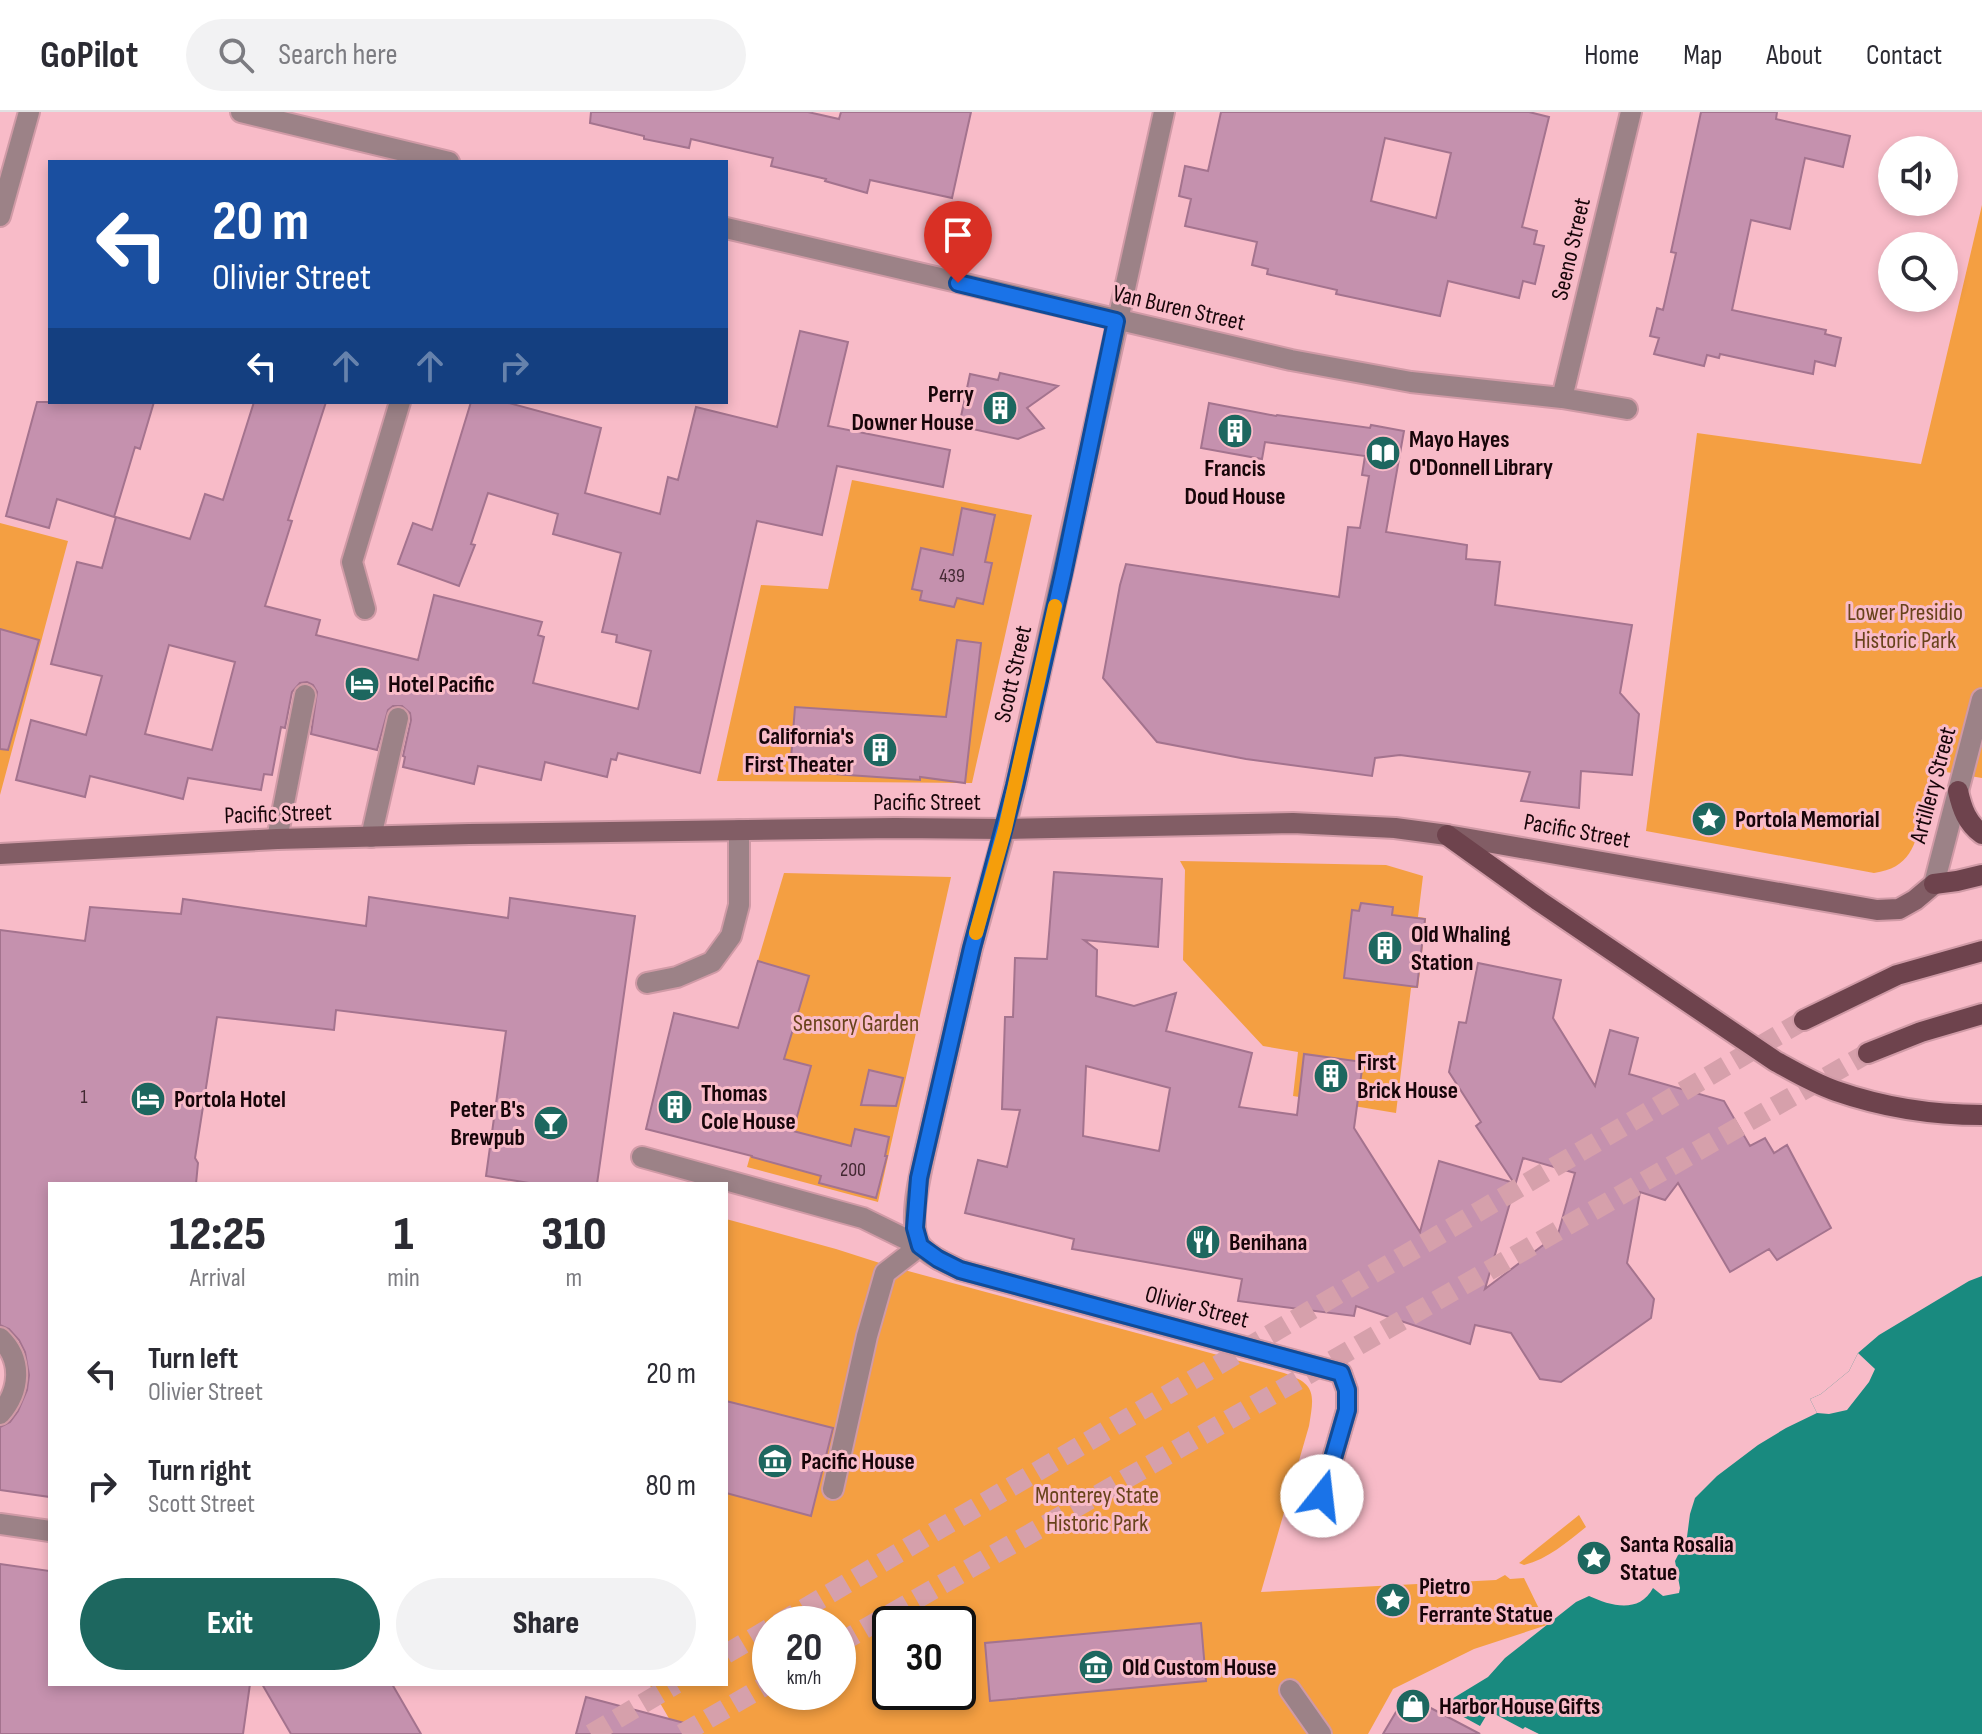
<!DOCTYPE html>
<html lang="en">
<head>
<meta charset="utf-8">
<style>
	:root { --surface:#fff; --page:#f2f2f3; --text:#2b2b33; --muted:#7c7c81; --line:#e1e1e2; --accent:#1d675f }
	body { margin:0; font-family:"Sofia Sans Condensed",sans-serif; background:var(--page); color:var(--text); height:100vh; display:flex; flex-direction:column; font-size:30px; white-space:nowrap }
	* { box-sizing:border-box; margin:0 }
	p { font-size:26px; color:var(--muted) }
	.icon { flex:none; width:44px; height:44px; fill:none; stroke:currentColor; stroke-width:2; stroke-linecap:round; stroke-linejoin:round }
	.map { position:relative; flex:1; overflow:hidden }
	.side { position:absolute; left:48px; top:1070px; width:680px; height:504px; display:flex; flex-direction:column; background:var(--surface); border-radius:0px; box-shadow:0 4px 12px #0003 }
	.side>* { flex:none }
	.banner { position:absolute; left:48px; top:48px; width:680px; height:244px; border-radius:0px; box-shadow:0 4px 12px #0003; background:#1a4fa0; color:#fff; overflow:hidden }
	.fabs { position:absolute; left:1878px; top:24px; display:grid; gap:16px }
	.fabs a { display:grid; place-items:center; width:80px; height:80px; border-radius:50%; background:var(--surface); box-shadow:0 4px 12px #0003; font-size:40px }
	.speed { position:absolute; left:752px; top:1494px; display:flex; gap:16px; font-size:40px; font-weight:700; text-align:center }
	.speed>* { display:grid; place-content:center; width:104px; height:104px; border-radius:50%; background:var(--surface); box-shadow:0 4px 12px #0003; line-height:1 }
	.speed small { font-size:20px; font-weight:400 }
	.speed .limit { border:4px solid #111; border-radius:12px; background:#fff; color:#111 }
	.pin { position:absolute; display:grid; place-items:center; width:68px; height:68px; color:#fff; margin:-82px -34px; border-radius:50% 50% 50% 0; rotate:-45deg; box-shadow:0 0 8px #0007 }
	.pin .icon { rotate:45deg }
	.me { position:absolute; width:88px; margin:-44px; rotate:16deg; stroke-linejoin:round; filter:drop-shadow(0 0 6px #0008) }
	.turn { display:flex; align-items:center; gap:28px; height:168px; padding:0 32px; font-size:36px }
	.turn .icon { width:104px; height:104px; stroke-width:2.5 }
	.turn b { display:block; font-size:56px; line-height:68px }
	.lanes { display:flex; align-items:center; height:76px; padding:0 32px; background:#0003; justify-content:center; gap:40px; direction:ltr }
	.lanes .off { opacity:.35 }
	.eta { display:flex; justify-content:space-evenly; align-items:center; height:136px; text-align:center }
	.eta b { font-size:48px; font-weight:800; line-height:56px }
	.action { display:flex; gap:16px; margin-top:auto; padding:16px 32px }
	.action a { flex:1; height:92px; border-radius:48px; background:var(--accent); color:#fff; font-size:32px; font-weight:800; line-height:92px; text-align:center }
	.action a+a { background:var(--page); color:var(--text) }
	ul { padding:0; list-style:none }
	li { display:flex; align-items:center; gap:24px; height:112px; padding:0 32px }
	li div { flex:1 }
	li b { display:block; font-size:30px }
	li em { font-style:normal }
	header { display:flex; align-items:center; gap:48px; box-sizing:border-box; height:112px; padding:0 40px; background:var(--surface); border-bottom:2px solid var(--line) }
	header strong { font-size:38px }
	nav { display:flex; gap:44px; margin-inline-start:auto; font-size:28px }
	.search { width:560px; height:72px; background:var(--page); display:flex; align-items:center; gap:20px; box-sizing:border-box; padding:0 28px; border-radius:44px; color:var(--muted); font-size:30px }
	.map>svg:first-child { display:block }
	.green { fill:#f49f42; fill-rule:evenodd }
	.water { fill:#198a7f }
	.pier { fill:#f8bbc8 }
	.building { fill:#c591ae; stroke:#a4738e; stroke-width:2; fill-rule:evenodd }
	.lines { fill:none; stroke-linecap:round; stroke-linejoin:round }
	.primary-tunnel { stroke:#d6a0ab; stroke-width:20; stroke-dasharray:20 10; stroke-linecap:butt }
	.service-casing { stroke:#d09aa6; stroke-width:24 }
	.pedestrian-casing { stroke:#d09aa6; stroke-width:24 }
	.minor-casing { stroke:#d09aa6; stroke-width:24 }
	.secondary-casing { stroke:#d09aa6; stroke-width:24 }
	.primary-casing { stroke:#d09aa6; stroke-width:24 }
	.service { stroke:#9c8287; stroke-width:20 }
	.pedestrian { stroke:#9c8287; stroke-width:20 }
	.minor { stroke:#9c8287; stroke-width:20 }
	.secondary { stroke:#825d65; stroke-width:20 }
	.primary { stroke:#6e434d; stroke-width:20 }
	.route-casing { stroke:#114b97; stroke-width:20 }
	.route { stroke:#1a73e8; stroke-width:14 }
	.slow { stroke:#f59e0b; stroke-width:14 }
	.labels { text-anchor:middle; dominant-baseline:central; stroke-width:6; stroke-linejoin:round; paint-order:stroke }
	.number-label { font-size:20px; fill:#422832 }
	.street-label { font-size:24px; fill:#170509; stroke:#f8bbc8 }
	.poi-label { font-size:24px; font-weight:bold; fill:#170509; stroke:#f8bbc8; text-anchor:start }
	.park-label { font-size:24px; fill:#68431b; stroke:#f8bbc8 }
</style>
</head>
<body>
<header>
<strong>GoPilot</strong>
<div class="search"><svg class="icon" aria-label="search" viewBox="0 0 24 24"><circle cx="10" cy="10" r="6"/><path d="M15 15l6 6"/></svg>Search here</div>
<nav><a>Home</a><a>Map</a><a>About</a><a>Contact</a></nav>
</header>
<div class="map">
<svg width="1982" height="1622" viewBox="0 0 1982 1622">
	<rect width="100%" height="100%" fill="#f8bbc8"/>
	<path class="green" d="M1982 93V666L1934 658C1930 673 1926 687 1923 702 1915 734 1910 756 1874 761L1646 719 1697 321 1921 352Z
		M852 368 1032 403 972 671 717 669 761 473 828 477Z
		M0 411 68 429 0 683Z
		M1180 749 1386 753 1423 764 1418 805 1426 806 1418 876H1411L1396 1001 1293 984 1298 940 1263 934 1183 848 1185 758Z
		M784 761 951 765 878 1090 747 1055 790 904 745 892Z
		M726 1107 836 1137 886 1153 1284 1261C1317 1272 1314 1283 1309 1314L1261 1480 1496 1468 1505 1463 1510 1467 1524 1466 1547 1513 1474 1537 1393 1577 1368 1622H678L649 1572H726ZM770 1512H838V1580H770ZM890 1512H958V1580H890Z
		M1579 1403 1586 1415C1567 1430 1548 1447 1524 1453L1519 1451Z"/>
	<path class="water" d="M1982 1164V1622H1418L1442 1593 1488 1565 1505 1546 1576 1490 1589 1484C1611 1494 1639 1502 1653 1476L1663 1484 1679 1481 1680 1476 1675 1449 1687 1425 1690 1402 1695 1386 1717 1364 1758 1333 1786 1316 1817 1301 1810 1287 1821 1282 1849 1259 1858 1241 1879 1223 1969 1169Z"/>
	<path class="pier" d="M1858 1241 1875 1257 1869 1270 1847 1298 1829 1302 1817 1301 1810 1287 1821 1282 1849 1259Z
		M1438 1591 1480 1614 1489 1599 1523 1617 1525 1615 1539 1622H1414Z"/>
	<path class="building" d="M591 0H808L839 7 841 0H971L952 86 870 68 867 81 825 69 826 67 771 54 773 46 691 27 689 36 644 27V24L590 11Z
		M1221 0H1529L1549 5 1522 115 1537 119 1534 132 1544 134 1535 172 1523 169 1519 186 1448 169 1440 204 1336 182 1337 178 1267 162 1268 157 1252 153 1257 130 1185 114 1191 87 1179 84 1185 54 1208 59ZM1385 26 1451 41 1436 106 1371 89Z
		M1701 0H1777L1776 7 1850 24 1843 55 1805 46 1790 117 1751 108 1732 198 1826 218 1825 222 1841 226 1835 254 1815 249 1813 262 1720 242 1719 246 1707 243 1704 254 1654 242 1659 226 1650 224 1657 196 1663 198 1676 141 1671 140Z
		M800 219 848 230 828 314 950 338 943 375 837 354 822 423 757 409 700 661 618 641 616 648 611 647 607 665 545 650 541 668 478 654 474 672 403 655 405 645 403 644 411 608 410 601 402 594H393L388 598 377 638 311 622 317 580 313 573 307 570 300 571 292 580 285 616 281 615 272 663 264 662 261 678 188 666 183 687 90 664 85 685 16 668 31 608 86 623 102 564 51 552 77 450 102 456 116 405 190 427 205 382 223 388 254 290H326L288 408 292 409 265 494 320 508 316 523 418 548 434 483 542 510 538 523 544 525 533 571 638 597 651 539 616 530 617 523 602 520 621 441 553 422 558 402 488 381 471 432 475 433 459 474 398 452 413 411 432 418 471 290H505L601 316 585 381 660 402 668 365 678 368 696 295 777 315ZM169 533 235 550 212 638 145 622Z
		M1000 261 1058 274 1027 296 1044 316 1018 327 959 314 970 262 998 268Z
		M37 290H154L140 337 135 335 114 405 57 387 49 416 6 404Z
		M1209 291 1276 304 1277 303 1370 316 1371 313 1404 319 1386 420 1467 433 1466 447 1500 450 1495 493 1632 513 1620 581 1639 602 1632 663 1581 659 1579 696 1521 689 1530 660 1400 643 1375 646 1372 664 1246 647 1157 630 1103 566 1120 473 1126 452 1339 485 1348 415 1360 416 1369 364 1362 363 1365 344 1265 330 1262 347 1201 336Z
		M962 396 995 403 985 450 992 451 983 492 957 486 954 495 920 488 922 479 912 477 921 436 953 443Z
		M0 517 39 528 8 638 0 637Z
		M957 528 981 531 965 671 920 665V668L790 659 795 595 946 605Z
		M1054 760 1162 767 1158 835 1084 828 1097 838 1096 884 1134 894 1176 881 1166 919 1252 941 1239 995 1297 1003 1304 942 1363 950 1354 1016 1420 1120 1439 1049 1514 1071 1476 1014 1481 1010 1449 960 1459 910 1466 911 1478 851 1561 868 1553 906 1595 974 1610 918 1638 926 1629 962 1724 989 1750 1034 1765 1026 1774 1041 1787 1033 1831 1116 1777 1148 1769 1137 1730 1160 1678 1071 1665 1088 1640 1080 1627 1151 1654 1187 1651 1206 1561 1270 1540 1267 1511 1221 1475 1213 1470 1232 1356 1194 1354 1204 1238 1189 1242 1167 1072 1137 1074 1127 965 1101 978 1048 1007 1055 1020 998 1002 997 1005 905H1013L1015 846 1047 847ZM1086 954 1170 976 1159 1039 1083 1024ZM1523 1046 1575 1061 1558 1122 1485 1177Z
		M369 785 508 806 510 786 635 804 597 1072H535L486 1064 506 919 336 898 334 918 217 905 195 1046 198 1051 196 1072H50V1385L0 1378V1315L10 1310 18 1299 27 1278 29 1263 25 1240 19 1228 9 1217 0 1213V818L85 829 90 795 181 802 183 787 366 814Z
		M1361 791 1393 795 1392 803 1425 807 1417 875 1344 866 1352 798 1359 799Z
		M758 849 809 864 784 947 811 954 793 1019 851 1034 855 1017 889 1025 885 1044H887L876 1086 819 1071 821 1064 752 1045V1044L646 1017 674 901 738 916Z
		M869 958 903 966 896 994 861 993Z
		M726 1289 833 1316 811 1404 726 1381Z
		M0 1452 50 1459V1572H250L243 1622H0Z
		M1201 1511 1206 1569 990 1589 985 1531Z
		M262 1572H392L421 1622H291Z
		M1406 1583 1480 1622H1383Z
		M586 1585 692 1613 690 1622H576Z"/>
	<g class="lines">
		<path class="primary-tunnel" d="M778 1512 1804 908
			M838 1532 1868 941
			M726 1542 770 1516
			M591 1622 676 1572
			M682 1622 770 1571"/>
		<defs>
			<path id="service" d="M371 725 398 606
				M277 727 305 583
				M647 871 677 865 712 850 731 824 739 793V718
				M0 1226C23 1248 20 1279 0 1302"/>
			<path id="pedestrian" d="M642 1045 863 1106 920 1134 885 1161 867 1224 833 1377
				M0 1412 50 1419
				M1290 1578 1321 1622"/>
			<path id="minor" d="M241 0 449 50
				M1164 0 1015 674 1005 717 972 836 926 1036C921 1058 906 1117 922 1135 932 1146 948 1152 960 1158L1341 1261 1347 1278V1298L1322 1384
				M0 104 29 0
				M726 116 1291 248 1411 270 1562 286 1627 297
				M1562 286 1631 0
				M365 497 352 450 400 290
				M1934 772 1982 587"/>
			<path id="secondary" d="M0 742 277 727 469 722 895 716 1005 717 1293 711 1395 716 1447 723 1877 798 1899 797 1915 788 1934 772"/>
			<path id="primary" d="M1958 679C1962 697 1967 711 1982 722
				M1447 723 1539 789 1775 949C1795 960 1815 972 1836 979 1882 995 1933 1003 1982 1003
				M1934 772 1957 769 1982 763
				M1804 908 1897 863 1982 839
				M1868 941 1921 920 1982 902"/>
		</defs>
		<use href="#service" class="service-casing"/>
		<use href="#pedestrian" class="pedestrian-casing"/>
		<use href="#minor" class="minor-casing"/>
		<use href="#secondary" class="secondary-casing"/>
		<use href="#primary" class="primary-casing"/>
		<use href="#service" class="service"/>
		<use href="#pedestrian" class="pedestrian"/>
		<use href="#minor" class="minor"/>
		<use href="#secondary" class="secondary"/>
		<use href="#primary" class="primary"/>
	</g>
	<g class="lines">
		<defs>
			<path id="route" d="M958 171 1116 209 1063 462 1015 674 972 836 919 1066 915 1116 920 1134 938 1147 960 1158 1341 1261 1347 1278V1298L1322 1384"/>
		</defs>
		<use href="#route" class="route-casing"/>
		<use href="#route" class="route"/>
		<path class="slow" d="M976 821 1005 717 1055 494"/>
	</g>
	<defs>
		<symbol id="building-disc" viewBox="-11 -11 22 22"><circle r="9.5" fill="#1d675f" stroke="#f8bbc8"/><path d="M-4-6H4V6H1V3H-1V6H-4ZM-2.5-4.3h1.7v1.8h-1.7ZM.8-4.3h1.7v1.8H.8ZM-2.5-1h1.7V.8h-1.7ZM.8-1h1.7V.8H.8Z" fill="#fff"/></symbol>
		<symbol id="library-disc" viewBox="-11 -11 22 22"><circle r="9.5" fill="#1d675f" stroke="#f8bbc8"/><path d="M-6-4Q-3-5.5-.7-3.5V5Q-3 3-6 4ZM6-4Q3-5.5 .7-3.5V5Q3 3 6 4Z" fill="#fff"/></symbol>
		<symbol id="hotel-disc" viewBox="-11 -11 22 22"><circle r="9.5" fill="#1d675f" stroke="#f8bbc8"/><path d="M-6-4.5h1.5V1H6V5H4.5V3h-9V5H-6ZM-4 0a1.8 1.8 0 1 1 3.6 0ZM.5 0V-2.5h3Q6-2.5 6 0Z" fill="#fff"/></symbol>
		<symbol id="sight-disc" viewBox="-11 -11 22 22"><circle r="9.5" fill="#1d675f" stroke="#f8bbc8"/><path d="M0-6L1.8-2.2L6-1.7L2.9 1.2L3.7 5.4L0 3.3L-3.7 5.4L-2.9 1.2L-6-1.7L-1.8-2.2Z" fill="#fff"/></symbol>
		<symbol id="bar-disc" viewBox="-11 -11 22 22"><circle r="9.5" fill="#1d675f" stroke="#f8bbc8"/><path d="M-6-5H6L.8 .8V4.5H3.5V6h-7V4.5H-.8V.8Z" fill="#fff"/></symbol>
		<symbol id="restaurant-disc" viewBox="-11 -11 22 22"><circle r="9.5" fill="#1d675f" stroke="#f8bbc8"/><path d="M-5-6h1v4h1v-4h1v4h1v-4h1v5L-1.5 .5V6h-2V.5L-5-1ZM5-6V6H3V1.5H1.5Q1.5-4 5-6Z" fill="#fff"/></symbol>
		<symbol id="museum-disc" viewBox="-11 -11 22 22"><circle r="9.5" fill="#1d675f" stroke="#f8bbc8"/><path d="M0-6L6-3V-2H-6V-3ZM-5-1h2V3h-2ZM-1-1h2V3h-2ZM3-1h2V3H3ZM-6 4H6V6H-6Z" fill="#fff"/></symbol>
		<symbol id="shop-disc" viewBox="-11 -11 22 22"><circle r="9.5" fill="#1d675f" stroke="#f8bbc8"/><path d="M-5-2.5h2.3a2.7 3.5 0 0 1 5.4 0H5L5.5 6h-11ZM-1.5-2.5h3a1.5 2.3 0 0 0-3 0Z" fill="#fff"/></symbol>
	</defs>
	<g fill-rule="evenodd">
		<use href="#building-disc" x="980" y="276" width="40" height="40"/>
		<use href="#building-disc" x="1215" y="299" width="40" height="40"/>
		<use href="#library-disc" x="1363" y="321" width="40" height="40"/>
		<use href="#hotel-disc" x="342" y="552" width="40" height="40"/>
		<use href="#building-disc" x="860" y="618" width="40" height="40"/>
		<use href="#sight-disc" x="1689" y="687" width="40" height="40"/>
		<use href="#building-disc" x="1365" y="816" width="40" height="40"/>
		<use href="#building-disc" x="1311" y="944" width="40" height="40"/>
		<use href="#hotel-disc" x="128" y="967" width="40" height="40"/>
		<use href="#building-disc" x="655" y="975" width="40" height="40"/>
		<use href="#bar-disc" x="531" y="991" width="40" height="40"/>
		<use href="#restaurant-disc" x="1183" y="1110" width="40" height="40"/>
		<use href="#museum-disc" x="755" y="1329" width="40" height="40"/>
		<use href="#sight-disc" x="1574" y="1426" width="40" height="40"/>
		<use href="#sight-disc" x="1373" y="1468" width="40" height="40"/>
		<use href="#museum-disc" x="1076" y="1535" width="40" height="40"/>
		<use href="#shop-disc" x="1393" y="1574" width="40" height="40"/>
	</g>
	<g class="labels">
		<g class="number-label">
			<text x="952" y="464">439</text>
			<text x="84" y="985">1</text>
			<text x="853" y="1058">200</text>
		</g>
		<g class="street-label">
			<text transform="translate(1571 137) rotate(-77)">Seeno Street</text>
			<text transform="translate(1179 196) rotate(13)">Van Buren Street</text>
			<text transform="translate(1013 562) rotate(-77)">Scott Street</text>
			<text transform="translate(1933 673) rotate(-75)">Artillery Street</text>
			<text x="927" y="690">Pacific Street</text>
			<text transform="translate(278 702) rotate(-2)">Pacific Street</text>
			<text transform="translate(1577 719) rotate(10)">Pacific Street</text>
			<text transform="translate(1197 1195) rotate(15)">Olivier Street</text>
		</g>
		<g class="poi-label">
			<text x="974" y="282" text-anchor="end">Perry<tspan x="974" dy="28">Downer House</tspan></text>
			<text x="1409" y="327">Mayo Hayes<tspan x="1409" dy="28">O'Donnell Library</tspan></text>
			<text x="1235" y="356" text-anchor="middle">Francis<tspan x="1235" dy="28">Doud House</tspan></text>
			<text x="388" y="572">Hotel Pacific</text>
			<text x="854" y="624" text-anchor="end">California's<tspan x="854" dy="28">First Theater</tspan></text>
			<text x="1735" y="707">Portola Memorial</text>
			<text x="1411" y="822">Old Whaling<tspan x="1411" dy="28">Station</tspan></text>
			<text x="1357" y="950">First<tspan x="1357" dy="28">Brick House</tspan></text>
			<text x="701" y="981">Thomas<tspan x="701" dy="28">Cole House</tspan></text>
			<text x="174" y="987">Portola Hotel</text>
			<text x="525" y="997" text-anchor="end">Peter B's<tspan x="525" dy="28">Brewpub</tspan></text>
			<text x="1229" y="1130">Benihana</text>
			<text x="801" y="1349">Pacific House</text>
			<text x="1620" y="1432">Santa Rosalia<tspan x="1620" dy="28">Statue</tspan></text>
			<text x="1419" y="1474">Pietro<tspan x="1419" dy="28">Ferrante Statue</tspan></text>
			<text x="1122" y="1555">Old Custom House</text>
			<text x="1439" y="1594">Harbor House Gifts</text>
		</g>
		<g class="park-label">
			<text x="1905" y="500">Lower Presidio<tspan x="1905" dy="28">Historic Park</tspan></text>
			<text x="856" y="911">Sensory Garden</text>
			<text x="1097" y="1383">Monterey State<tspan x="1097" dy="28">Historic Park</tspan></text>
		</g>
	</g>
</svg>
<div class="fabs">
<a><svg class="icon" aria-label="sound" viewBox="0 0 24 24"><path d="M4 9h4l5-4v14l-5-4H4zM17 9q2 3 0 6"/></svg></a>
<a><svg class="icon" aria-label="search" viewBox="0 0 24 24"><circle cx="10" cy="10" r="6"/><path d="M15 15l6 6"/></svg></a>
</div>
<div class="speed"><div>20<small>km/h</small></div><div class="limit">30</div></div>
<div class="pin" style="left:958px;top:171px;background:#d93025"><svg class="icon" aria-label="arrive" viewBox="0 0 24 24"><path d="M6 21V4h12l-3 4 3 4H6"/></svg></div>
<svg class="me" style="left:1322px;top:1384px" viewBox="-20 -20 40 40"><circle r="19" fill="#fff"/><path d="M0-13L10 11 0 6-10 11z" fill="#1a73e8"/></svg>
<div class="banner">
<div class="turn"><svg class="icon" aria-label="left" viewBox="0 0 24 24"><path d="M17 20v-9H6M10 6l-5 5 5 5"/></svg><div><b>20 m</b>Olivier Street</div></div>
<div class="lanes"><svg class="icon" aria-label="left" viewBox="0 0 24 24"><path d="M17 20v-9H6M10 6l-5 5 5 5"/></svg><svg class="icon off" aria-label="ahead" viewBox="0 0 24 24"><path d="M12 20V5M6 11l6-6 6 6"/></svg><svg class="icon off" aria-label="ahead" viewBox="0 0 24 24"><path d="M12 20V5M6 11l6-6 6 6"/></svg><svg class="icon off" aria-label="right" viewBox="0 0 24 24"><path d="M7 20v-9h11M14 6l5 5-5 5"/></svg></div>
</div>
<section class="side">
<div class="eta">
<div><b>12:25</b><p>Arrival</p></div>
<div><b>1</b><p>min</p></div>
<div><b>310</b><p>m</p></div>
</div>
<ul>
<li><svg class="icon" aria-label="left" viewBox="0 0 24 24"><path d="M17 20v-9H6M10 6l-5 5 5 5"/></svg><div><b>Turn left</b><p>Olivier Street</p></div><em>20 m</em></li>
<li><svg class="icon" aria-label="right" viewBox="0 0 24 24"><path d="M7 20v-9h11M14 6l5 5-5 5"/></svg><div><b>Turn right</b><p>Scott Street</p></div><em>80 m</em></li>
</ul>
<div class="action"><a>Exit</a><a>Share</a></div>
</section>
</div>
</body>
</html>
